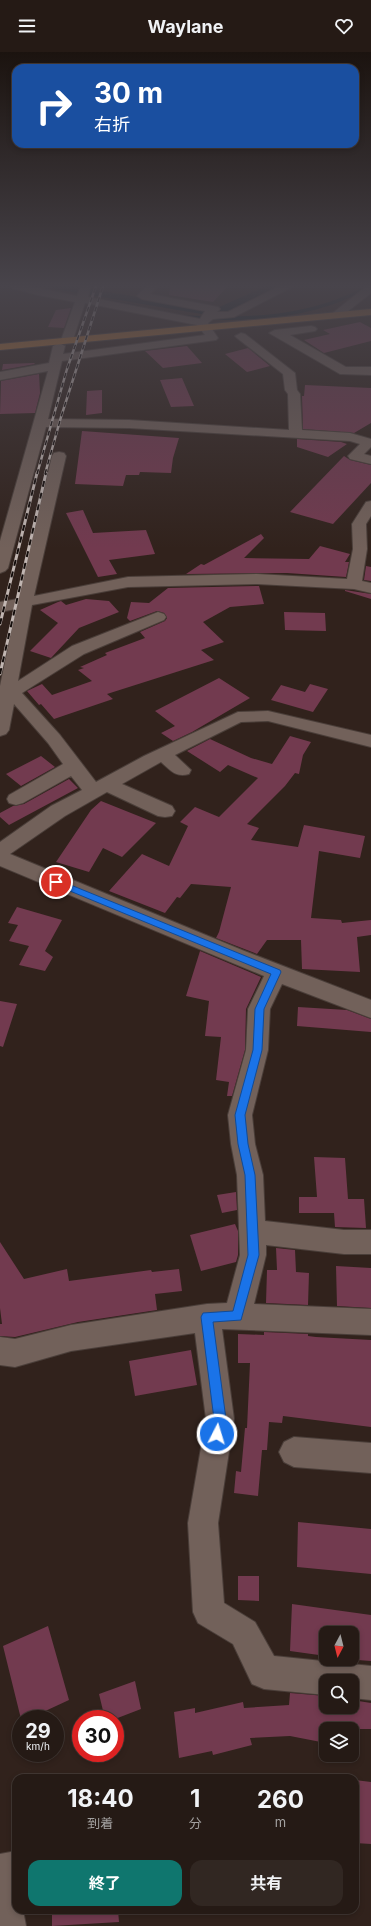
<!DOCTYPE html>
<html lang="ja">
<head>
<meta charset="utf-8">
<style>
	:root { --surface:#251a15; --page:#312722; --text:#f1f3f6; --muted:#a3a1a0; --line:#423834; --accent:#0f766e }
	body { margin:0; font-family:Inter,"Noto Sans JP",sans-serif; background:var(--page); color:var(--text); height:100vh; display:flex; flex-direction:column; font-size:15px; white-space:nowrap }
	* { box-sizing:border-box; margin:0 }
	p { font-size:13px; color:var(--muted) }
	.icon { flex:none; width:22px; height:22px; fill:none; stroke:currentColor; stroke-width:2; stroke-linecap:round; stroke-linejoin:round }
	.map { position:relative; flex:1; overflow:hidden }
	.panel { position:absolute; left:12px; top:1722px; width:347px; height:140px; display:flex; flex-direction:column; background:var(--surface); border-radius:12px; box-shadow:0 2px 6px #0003,0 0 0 1px var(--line) }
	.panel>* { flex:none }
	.banner { position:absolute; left:12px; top:12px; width:347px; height:84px; border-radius:12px; box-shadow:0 2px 6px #0003,0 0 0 1px var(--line); background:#1a4fa0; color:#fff; overflow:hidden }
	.needle { width:26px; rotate:187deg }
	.fabs { position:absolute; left:319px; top:1574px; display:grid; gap:8px }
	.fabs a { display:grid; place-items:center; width:40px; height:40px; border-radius:8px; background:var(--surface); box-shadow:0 2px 6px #0003,0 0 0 1px var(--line); font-size:20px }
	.speed { position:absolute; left:12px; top:1658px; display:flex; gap:8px; font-size:20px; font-weight:700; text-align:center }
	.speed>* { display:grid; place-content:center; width:52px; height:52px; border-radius:50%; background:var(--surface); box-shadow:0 2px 6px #0003,0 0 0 1px var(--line); line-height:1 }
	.speed small { font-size:10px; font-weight:400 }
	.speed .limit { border:6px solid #d22; background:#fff; color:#111 }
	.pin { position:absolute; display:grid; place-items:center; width:34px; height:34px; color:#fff; margin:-17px; border:2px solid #fff; border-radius:50%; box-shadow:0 1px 4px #0007 }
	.me { position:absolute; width:44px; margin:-22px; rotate:5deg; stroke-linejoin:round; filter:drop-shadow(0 0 3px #0008) }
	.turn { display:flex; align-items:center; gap:14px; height:84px; padding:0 16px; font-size:18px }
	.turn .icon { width:52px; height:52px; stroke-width:2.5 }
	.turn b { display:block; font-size:28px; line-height:34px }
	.eta { display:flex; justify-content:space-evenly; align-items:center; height:68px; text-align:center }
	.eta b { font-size:24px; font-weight:700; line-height:28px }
	.button { display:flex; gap:8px; margin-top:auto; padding:8px 16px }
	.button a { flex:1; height:46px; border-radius:12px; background:var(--accent); color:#fff; font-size:16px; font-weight:700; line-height:46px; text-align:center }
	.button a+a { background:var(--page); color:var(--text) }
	header { display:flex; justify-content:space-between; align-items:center; height:52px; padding:0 16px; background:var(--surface); font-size:18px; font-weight:700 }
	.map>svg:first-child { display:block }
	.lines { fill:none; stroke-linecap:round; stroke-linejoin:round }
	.stream { stroke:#00161d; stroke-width:3.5 }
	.canal { fill:#00161d; fill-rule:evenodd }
	.building { fill:#723a4f }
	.minor-casing { stroke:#4a3e39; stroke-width:2 }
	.highway-casing { stroke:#4a3e39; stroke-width:2 }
	.minor { fill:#72615a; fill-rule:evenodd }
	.highway { fill:#c07831; fill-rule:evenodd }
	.rail-far1-casing { stroke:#c1b6b2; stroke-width:2.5 }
	.rail-casing { stroke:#c1b6b2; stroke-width:3 }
	.rail-far1 { stroke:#140d0b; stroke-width:1.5; stroke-dasharray:5; stroke-linecap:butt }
	.rail { stroke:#140d0b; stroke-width:2; stroke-dasharray:6; stroke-linecap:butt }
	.route { fill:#1a73e8; stroke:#114b97 }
</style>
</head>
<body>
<header><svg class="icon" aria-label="menu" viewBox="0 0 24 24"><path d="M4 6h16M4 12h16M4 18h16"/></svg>Waylane<svg class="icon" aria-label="heart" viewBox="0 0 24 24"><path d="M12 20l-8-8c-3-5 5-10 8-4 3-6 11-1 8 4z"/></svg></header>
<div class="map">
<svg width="371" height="1874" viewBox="0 0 371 1874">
	<rect width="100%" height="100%" fill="#31221c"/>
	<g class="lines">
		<path class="stream" d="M95 247 137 255
			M185 265C246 269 313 266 367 235"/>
		<path class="canal" d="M49 234H73L213 258 266 234H279L224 262 213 264 54 237Z"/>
	</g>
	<path class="building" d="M170 234H228L213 250 169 243Z
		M71 256 64 276 48 275 56 258Z
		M360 270 371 276V289L324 301 304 288 330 282 323 278Z
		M187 294 202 311 163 316 145 299Z
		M248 296 270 314 247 320 225 302Z
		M34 311 35 312 2 318 3 312Z
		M39 322 40 341 35 361 0 362 1 329Z
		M182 326 194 354 171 355 160 328Z
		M305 333 371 336V371L354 381 303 377 302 344H304Z
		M102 338V361L86 363 87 339Z
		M82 379 179 386 173 406 171 421 140 420 139 423H126L123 434 75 432Z
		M297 387 341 390 347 392 328 405 297 395Z
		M344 404 350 408 371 413V431L333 472 290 460Z
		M83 458 93 481 146 478 155 502 109 508 117 522 98 525 66 461Z
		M261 482 264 486 244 506 309 507 320 494 350 502 345 510H349L346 525 287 521 186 522 201 512 204 513Z
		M366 514 371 515V529L364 528Z
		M259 534 264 552 230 555 203 570 224 590 201 598 214 608 107 642 113 647 54 667 41 652 39 653 27 639 42 632 52 643 92 629 78 618 84 616 80 615 107 603 105 601 145 586 140 580 165 569 167 566 164 561 157 559 130 569 127 566 131 550 149 551 168 536Z
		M345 538 371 542V547L345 539Z
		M86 547 109 549 119 560 79 576 51 606 30 599 58 571 40 558 58 550 61 549 66 553Z
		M284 560 325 561 326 579 285 578Z
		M219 626 250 646 192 680 173 689 161 681 175 674 155 659Z
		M310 632 328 637 313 660 271 648 281 633 305 640Z
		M290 684 311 690 303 703 299 722 295 721 285 734 247 772 259 776 251 788 298 795 304 773 365 784 360 806 319 799 311 866 341 868 342 871 371 868V883L357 885 360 920 302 917 301 888H267L257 902 216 886 219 880 231 835 191 832 180 846 177 845 165 861 109 839 142 802 169 814 188 774 180 770 195 755 219 765 258 726 228 713 220 720 187 699 210 687 251 706 272 712Z
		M41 704 55 715 21 734 6 722Z
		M69 727 78 736 9 773 0 765V761L13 754 24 752Z
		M101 749 156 771 122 805 103 796 89 820 56 810 91 758Z
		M17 855 62 868 45 899 53 905 45 919 19 913 29 894 9 889 18 873 8 871Z
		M200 899 261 925 246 957 245 998 232 1044H227L229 1030 216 1028 221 985 205 984 209 949 186 944Z
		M0 949 17 952 3 995 0 994Z
		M298 955 347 958 371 967V980L297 974Z
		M314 1105 345 1106 348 1147H364L366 1176 335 1175 334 1161H299V1145H317Z
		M236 1140 237 1158 222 1161 217 1143Z
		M235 1172 238 1179V1203L236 1210 201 1219 190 1183Z
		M0 1190 24 1227 67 1217 69 1229 151 1218 152 1220 179 1217 182 1239 155 1242 157 1258 78 1270 15 1285 0 1284V1272H2L0 1256Z
		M276 1196 295 1198 296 1220 309 1221 308 1253 266 1251 267 1218H277Z
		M336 1214 371 1216V1256L337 1254Z
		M264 1280 308 1282V1284L316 1285 371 1288V1375L283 1364 282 1371 269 1370 267 1398H262L258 1444 234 1441 236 1419 241 1420 245 1376H247L250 1311H238V1282L264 1283Z
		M191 1298 197 1333 135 1344 129 1309Z
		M298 1470 371 1477V1522L297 1515Z
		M238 1524H259V1549L238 1548Z
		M292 1552 371 1563V1609L344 1607H352V1581H326V1604L290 1599Z
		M48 1574 69 1648 28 1667H21L3 1594Z
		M135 1629 141 1657 115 1667H105L99 1642Z
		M290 1641 326 1644V1655H352V1648L371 1651V1677H326V1691L290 1684 250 1686 252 1693 213 1703 212 1699 179 1706 174 1660 195 1656V1661L243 1650 244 1656 289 1653Z
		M355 1728 371 1730V1792L355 1791Z
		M52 1858H118L119 1870 52 1874Z"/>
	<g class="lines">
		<defs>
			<path id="minor" d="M11 234H28L77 244 81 234H91L88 245 200 267 205 259 142 247 137 244 146 234H158L150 242 218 255 220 257 217 260H228L280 234H294L234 265 213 267 208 271 218 286 216 288 62 309 48 367 129 368 289 378 288 342 285 338 283 322 237 286 235 284 241 281 245 282 295 321 297 338 300 342 302 378 350 381 371 387V395L364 402 371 404V412L350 407 348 404 360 392 350 389 129 376 46 375 8 516 5 519 0 521V489L48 319 0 328V320L49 311 53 294 59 291 65 294 63 302 205 283 197 273 85 251 73 288 67 291 63 290 61 288 75 250 38 243 12 236Z
				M367 234H371V241L342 264H334L332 262 334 260Z
				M311 274 315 275 317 277 315 279 290 283 346 315H371V323L340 322 269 281 275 278Z
				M59 400 64 401 66 404 34 544 128 525 257 522 347 527 353 497 352 472 366 450 371 449V464L366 472 367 497 362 529 371 531V541L354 537 257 532 128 535 32 553 18 629 72 594 158 560 164 562 166 565 164 568 84 602 22 641 60 683 96 730 144 704 238 660 268 659 371 683V695L268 669 241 670 175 703 191 718 189 722C176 726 170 718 161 710L122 732 172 754 175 759 172 764 165 765 158 764 107 740 65 764 10 802 242 898 371 948V966L282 932 270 957 268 998 252 1063 255 1092 263 1123 265 1169 344 1178H371V1202H344L266 1193V1203L254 1252 371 1257V1283L222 1277 234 1367 218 1471 224 1551 255 1570 274 1604 371 1614V1648L352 1646V1629H326V1643L264 1637 252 1632 233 1592 198 1571 193 1560 188 1471 206 1367 195 1281 71 1299 15 1315 0 1313V1285L15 1287 71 1273 207 1252 227 1251 240 1203 237 1123 231 1092 228 1063 246 998 248 957 264 924 0 814V790L51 754 82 738 71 724 23 751 16 753 9 751 7 747 9 743 63 712 48 691 14 652 9 678 6 682 0 684V634L16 557 0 560V550L18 547 52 404 54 401Z
				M294 1385 371 1391V1421L294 1415 284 1410 279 1400 284 1390Z
				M16 1799V1858H23L26 1874H0V1802Z"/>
			<path id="highway" d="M371 257V263L0 298V292Z"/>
		</defs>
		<use href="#minor" class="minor-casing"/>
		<use href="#highway" class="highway-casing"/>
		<use href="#minor" class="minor"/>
		<use href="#highway" class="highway"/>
		<defs>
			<path id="rail-far1" d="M37 422 67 317 96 234
				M45 422 61 365 103 234"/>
			<path id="rail" d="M0 572 37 421
				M0 622 46 421"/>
		</defs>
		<use href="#rail-far1" class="rail-far1-casing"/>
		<use href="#rail" class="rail-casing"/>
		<use href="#rail-far1" class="rail-far1"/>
		<use href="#rail" class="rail"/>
	</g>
	<linearGradient id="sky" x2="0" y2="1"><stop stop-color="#1b130f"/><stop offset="0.47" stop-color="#48444b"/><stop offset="1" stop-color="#48444b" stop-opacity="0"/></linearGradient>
	<rect width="371" height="497" fill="url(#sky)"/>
	<path class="route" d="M56 827 280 918 281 920 264 957 262 998 245 1063 248 1092 255 1123 259 1203 241 1268 213 1270 226 1367 222 1386 217 1388 213 1386 211 1382 214 1367 201 1265 203 1261 233 1259 248 1203 245 1123 238 1092 235 1063 253 998 255 957 271 922 53 832 52 830Z"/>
</svg>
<div class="fabs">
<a><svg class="needle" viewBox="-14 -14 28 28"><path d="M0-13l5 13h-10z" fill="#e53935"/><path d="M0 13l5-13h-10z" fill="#a3a1a0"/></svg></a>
<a><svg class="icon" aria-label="search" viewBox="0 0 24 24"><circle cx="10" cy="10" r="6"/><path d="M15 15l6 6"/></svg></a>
<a><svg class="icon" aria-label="layers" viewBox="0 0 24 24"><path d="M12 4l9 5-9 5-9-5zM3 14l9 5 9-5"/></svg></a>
</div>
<div class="speed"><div>29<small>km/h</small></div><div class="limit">30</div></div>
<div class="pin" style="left:56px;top:830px;background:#d93025"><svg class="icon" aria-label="arrive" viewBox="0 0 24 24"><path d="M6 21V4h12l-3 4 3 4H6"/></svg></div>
<svg class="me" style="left:217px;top:1382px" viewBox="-20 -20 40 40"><circle r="17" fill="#1a73e8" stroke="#fff" stroke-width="3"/><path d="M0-11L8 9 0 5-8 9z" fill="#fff"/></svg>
<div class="banner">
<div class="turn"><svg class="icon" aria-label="right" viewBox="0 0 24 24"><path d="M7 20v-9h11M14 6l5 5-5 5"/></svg><div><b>30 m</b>右折</div></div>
</div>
<section class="panel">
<div class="eta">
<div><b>18:40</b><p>到着</p></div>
<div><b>1</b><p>分</p></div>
<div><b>260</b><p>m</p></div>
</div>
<div class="button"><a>終了</a><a>共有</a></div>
</section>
</div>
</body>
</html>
